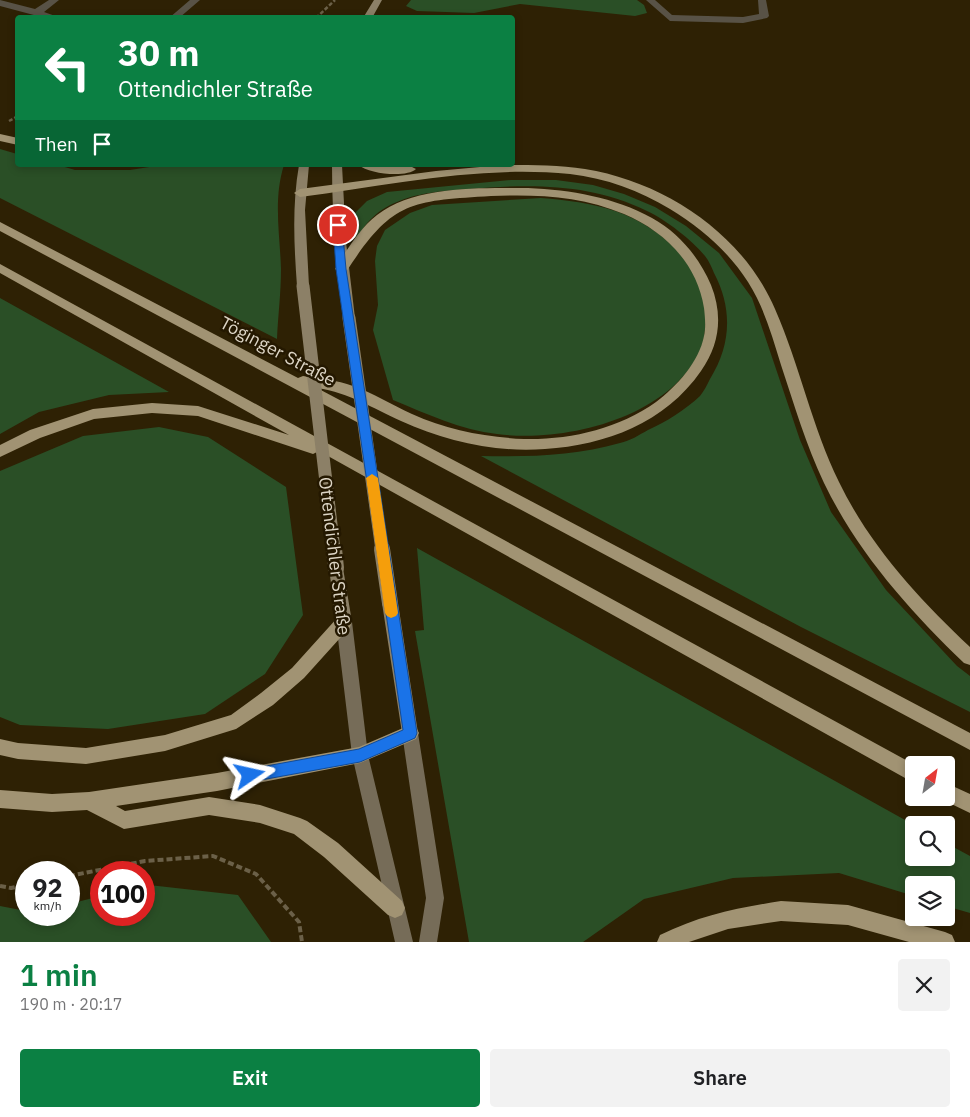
<!DOCTYPE html>
<html lang="en">
<head>
<meta charset="utf-8">
<style>
	:root { --surface:#fff; --page:#f2f2f2; --text:#202124; --muted:#757577; --accent:#0b8043 }
	body { margin:0; font-family:"IBM Plex Sans",sans-serif; background:var(--page); color:var(--text); height:100vh; display:flex; flex-direction:column; font-size:19px; white-space:nowrap }
	* { box-sizing:border-box; margin:0 }
	p { font-size:16px; color:var(--muted) }
	.icon { flex:none; width:28px; height:28px; fill:none; stroke:currentColor; stroke-width:2; stroke-linecap:round; stroke-linejoin:round }
	.map { position:relative; height:942px; overflow:hidden }
	.sheet { display:flex; flex-direction:column; background:var(--surface); flex:1 }
	.sheet>* { flex:none }
	.hud { position:absolute; left:15px; top:15px; width:500px; height:152px; border-radius:5px; box-shadow:0 2px 8px #0003; background:#0b8043; color:#fff; overflow:hidden }
	.needle { width:32px; rotate:31deg }
	.fabs { position:absolute; left:905px; top:756px; display:grid; gap:10px }
	.fabs a { display:grid; place-items:center; width:50px; height:50px; border-radius:5px; background:var(--surface); box-shadow:0 2px 8px #0003; font-size:25px }
	.speed { position:absolute; left:15px; top:861px; display:flex; gap:10px; font-size:25px; font-weight:700; text-align:center }
	.speed>* { display:grid; place-content:center; width:65px; height:65px; border-radius:50%; background:var(--surface); box-shadow:0 2px 8px #0003; line-height:1 }
	.speed small { font-size:12px; font-weight:400 }
	.speed .limit { border:8px solid #d22; background:#fff; color:#111 }
	.pin { position:absolute; display:grid; place-items:center; width:42px; height:42px; color:#fff; margin:-21px; border:2px solid #fff; border-radius:50%; box-shadow:0 1px 5px #0007 }
	.me { position:absolute; width:55px; margin:-28px; rotate:79deg; stroke-linejoin:round; filter:drop-shadow(0 0 4px #0008) }
	.turn { display:flex; align-items:center; gap:18px; height:105px; padding:0 20px; font-size:22px }
	.turn .icon { width:65px; height:65px; stroke-width:2.5 }
	.turn b { display:block; font-size:35px; line-height:42px }
	.then { display:flex; align-items:center; height:48px; padding:0 20px; background:#0003; gap:10px; font-size:19px }
	.round { display:grid; place-items:center; flex:none; width:52px; height:52px; border-radius:5px; background:var(--page) }
	.head { display:flex; align-items:center; justify-content:space-between; height:85px; padding:0 20px }
	h1 { font-size:30px; font-weight:600; line-height:38px; color:var(--accent) }
	.action { display:flex; gap:10px; margin-top:auto; padding:10px 20px }
	.action a { flex:1; height:58px; border-radius:5px; background:var(--accent); color:#fff; font-size:20px; font-weight:600; line-height:58px; text-align:center }
	.action a+a { background:var(--page); color:var(--text) }
	.map>svg:first-child { display:block }
	.green { fill:#2a4f26 }
	.lines { fill:none; stroke-linecap:round; stroke-linejoin:round }
	.path-far1 { stroke:#6b6048; stroke-width:2.5; stroke-dasharray:4 2; stroke-linecap:butt }
	.path { stroke:#6b6048; stroke-width:4; stroke-dasharray:6 3; stroke-linecap:butt }
	.service { fill:#585246; fill-rule:evenodd }
	.secondary { fill:#766c58; fill-rule:evenodd }
	.primary { fill:#8c8067; fill-rule:evenodd }
	.motorway { fill:#a19373; fill-rule:evenodd }
	.primary-bridge-far1 { stroke:#8c8067; stroke-width:13 }
	.primary-bridge { stroke:#8c8067; stroke-width:16 }
	.route { fill:#1a73e8; stroke:#114b97 }
	.slow { fill:#f59e0b }
	.labels { text-anchor:middle; dominant-baseline:central; stroke-width:5; stroke-linejoin:round; paint-order:stroke }
	.street-label { font-size:18px; fill:#ddd5c5; stroke:#241800 }
</style>
</head>
<body>
<div class="map">
<svg width="970" height="942" viewBox="0 0 970 942">
	<rect width="100%" height="100%" fill="#2e2104"/>
	<path class="green" d="M411 0H637L644 5 647 13 635 16 520 4 474 13 417 11 406 6Z
		M0 149 17 154 18 165H58L75 170H130L162 165H284C273 199 280 235 281 269 281 293 278 316 277 339L0 198Z
		M511 180H556L593 185 624 194 655 207 686 226 719 253 752 298 800 440 831 512 886 590 957 666 970 676V712L801 627 481 456C528 457 575 456 620 443 630 441 639 435 648 430 666 422 685 410 700 396 704 391 707 385 710 379 731 345 733 309 714 273 712 268 709 261 705 256 692 240 666 220 647 211 590 183 531 184 469 189 425 192 377 196 356 241L352 219 355 213 367 201 387 192Z
		M541 198C566 200 592 203 615 211 660 226 702 264 705 312 706 324 705 338 701 349 670 418 565 443 497 434 461 430 427 414 393 400L373 330 378 305 375 261 377 246 385 230 410 213 432 205Z
		M0 298 169 392 109 395 39 412 0 434Z
		M159 427 208 437 286 487 303 615 265 674 205 714 108 729 20 725 0 717V471L83 436Z
		M417 548 914 825V858H946V843L970 856V913L946 906V885H914V896L839 873 733 878 644 899 583 942H469L415 631 424 630Z
		M149 885 238 895 271 942H0V906L26 911V915H69V904L101 896V915H144V886Z"/>
	<g class="lines">
		<path class="path-far1" d="M316 18 335 0
			M9 121 18 116"/>
		<path class="path" d="M69 876 145 861 213 856 256 874 299 922 302 942
			M0 886 11 888 26 885"/>
		<path class="service" d="M0 0 35 9 49 0H59L44 12 61 18H45L0 6Z
			M190 0H200L179 18H169Z
			M646 0H655L672 15 743 17 759 14 758 0H766L769 16 767 18 743 23 670 21Z"/>
		<path class="secondary" d="M344 615 349 617 352 622 368 755 413 942H395L352 755 336 622 339 617Z
			M410 725 416 728 418 733 444 898 437 942H419L426 898 402 733 404 728Z"/>
		<path class="primary" d="M374 0H382L372 18H363Z
			M299 165H309L305 210 309 286 303 290 297 286C294 245 292 205 299 165Z
			M332 165H342L346 242 355 318 349 322 343 318C336 267 332 216 332 165Z
			M336 562 341 564 343 568 352 622 349 627 344 629 339 627 336 622 329 568 331 564Z
			M390 597 395 599 398 603 418 733 416 738 410 741 404 738 402 733 382 603 385 599Z"/>
		<path class="motorway" d="M0 134 18 138V145L0 141Z
			M359 165 410 166 416 169C407 178 368 174 359 165Z
			M502 165C530 165 558 165 585 169 665 182 743 234 775 309 800 366 812 427 839 482 870 546 919 599 970 647V665L964 663C909 610 858 553 824 483 806 445 794 404 781 365 772 336 764 307 748 282 729 252 701 228 670 209 640 191 606 178 570 174 479 165 389 185 300 197L294 193 300 189 436 171Z
			M528 188C571 190 614 197 652 218 679 233 699 257 711 285 723 315 720 344 701 371 665 423 606 445 545 449 496 453 445 441 401 421 372 408 350 393 317 388L970 733V750L0 231V222L298 378 303 376C320 379 337 380 353 386 373 393 392 405 412 414 447 430 485 437 524 439 570 440 618 429 656 402 677 386 699 362 704 336 706 327 705 317 704 308 697 263 664 231 624 214 582 196 536 194 491 196 410 201 392 201 346 272L341 273 335 269C347 250 359 229 377 215 415 185 482 188 528 188Z
			M0 264 915 765 914 783 319 451 313 454 198 416 152 413 94 419 40 438 0 457V445L30 430 93 409 152 403 198 406 289 435 0 273Z
			M344 615 350 617 352 622 350 627 304 678 273 705 236 729 165 751 86 764 18 759 0 755V739L18 743 86 748 165 735 231 715 261 693 292 668 338 617Z
			M410 725 416 727 419 733 416 739 360 763 217 791 116 806 125 811 209 797 260 805 300 818 307 821 338 843 402 901 405 908 402 915 395 918 388 915 324 857 294 834 260 823 209 815 124 829 87 810 52 812 0 808V790L52 794 89 792 217 773 359 747Z
			M946 783 970 794V813L939 798H946Z
			M781 901 848 905 945 932 952 935 955 942H909L848 925 781 921 728 929 689 942H657L660 935C701 915 737 908 781 901Z"/>
		<path class="primary-bridge-far1" d="M303 286 334 550
			M349 318 382 550"/>
		<path class="primary-bridge" d="M334 549 336 568
			M382 549 390 603"/>
	</g>
	<path class="route" d="M338 222 342 225 346 269 417 733 415 738 360 762 250 782 245 780 243 775 245 771 250 769 359 749 403 730 336 269 333 225Z"/>
	<path class="slow" d="M372 474 378 478 398 613 396 616 391 618 387 616 385 613 366 478Z"/>
	<g class="labels">
		<g class="street-label">
			<text transform="translate(278 351) rotate(28)">Töginger Straße</text>
			<text transform="translate(335 556) rotate(83)">Ottendichler Straße</text>
		</g>
	</g>
</svg>
<div class="fabs">
<a><svg class="needle" viewBox="-14 -14 28 28"><path d="M0-13l5 13h-10z" fill="#e53935"/><path d="M0 13l5-13h-10z" fill="#757577"/></svg></a>
<a><svg class="icon" aria-label="search" viewBox="0 0 24 24"><circle cx="10" cy="10" r="6"/><path d="M15 15l6 6"/></svg></a>
<a><svg class="icon" aria-label="layers" viewBox="0 0 24 24"><path d="M12 4l9 5-9 5-9-5zM3 14l9 5 9-5"/></svg></a>
</div>
<div class="speed"><div>92<small>km/h</small></div><div class="limit">100</div></div>
<div class="pin" style="left:338px;top:225px;background:#d93025"><svg class="icon" aria-label="arrive" viewBox="0 0 24 24"><path d="M6 21V4h12l-3 4 3 4H6"/></svg></div>
<svg class="me" style="left:250px;top:775px" viewBox="-20 -20 40 40"><path d="M0-17L14 15 0 8-14 15z" fill="#1a73e8" stroke="#fff" stroke-width="4"/></svg>
<div class="hud">
<div class="turn"><svg class="icon" aria-label="left" viewBox="0 0 24 24"><path d="M17 20v-9H6M10 6l-5 5 5 5"/></svg><div><b>30 m</b>Ottendichler Straße</div></div>
<div class="then">Then<svg class="icon" aria-label="arrive" viewBox="0 0 24 24"><path d="M6 21V4h12l-3 4 3 4H6"/></svg></div>
</div>
</div>
<section class="sheet">
<div class="head"><div><h1>1 min</h1><p>190 m · 20:17</p></div><a class="round"><svg class="icon" aria-label="close" viewBox="0 0 24 24"><path d="M6 6l12 12M18 6L6 18"/></svg></a></div>
<div class="action"><a>Exit</a><a>Share</a></div>
</section>
</body>
</html>
